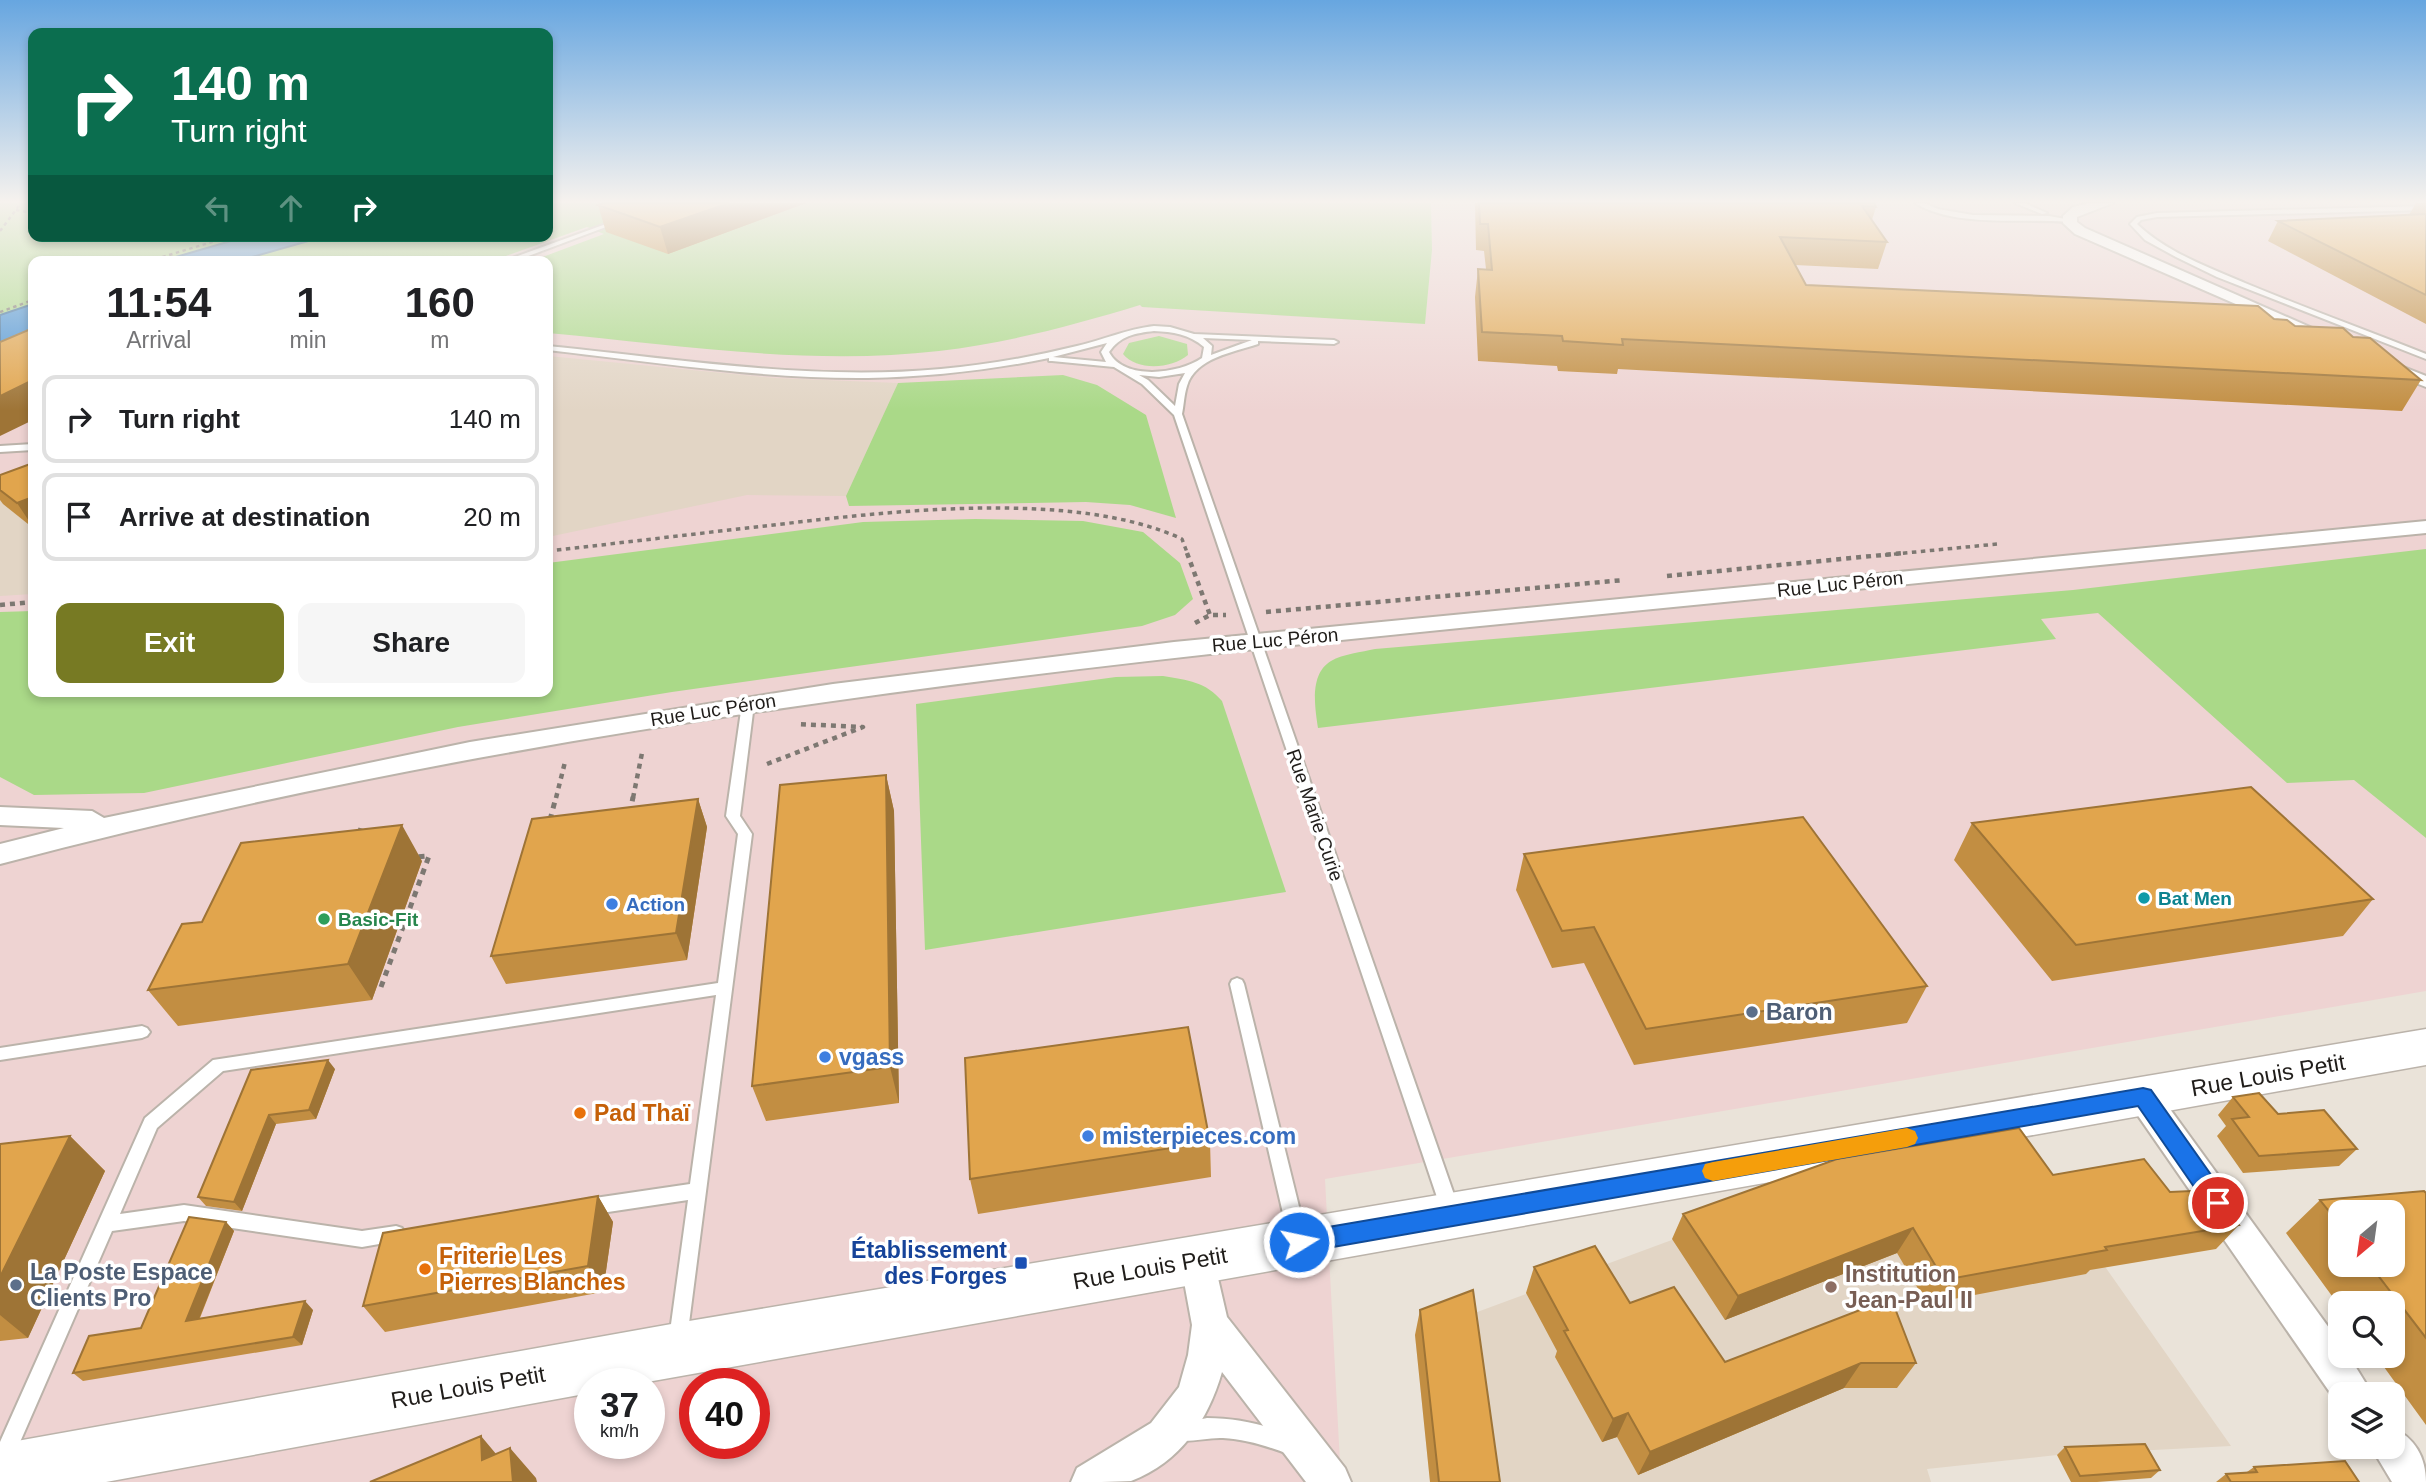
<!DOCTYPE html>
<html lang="en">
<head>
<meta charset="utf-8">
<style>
	:root { --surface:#fff; --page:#f6f6f6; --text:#202124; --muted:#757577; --line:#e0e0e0; --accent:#777a23 }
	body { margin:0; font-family:Helvetica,sans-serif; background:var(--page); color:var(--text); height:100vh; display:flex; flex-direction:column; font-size:26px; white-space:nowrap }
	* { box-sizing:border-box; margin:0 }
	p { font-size:23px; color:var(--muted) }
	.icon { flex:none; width:38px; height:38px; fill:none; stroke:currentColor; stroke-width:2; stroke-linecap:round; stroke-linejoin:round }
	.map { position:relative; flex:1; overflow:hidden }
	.side { position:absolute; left:28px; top:256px; width:525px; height:441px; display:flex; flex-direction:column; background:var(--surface); border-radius:14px; box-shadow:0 4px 10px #0003 }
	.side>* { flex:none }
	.guide { position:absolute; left:28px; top:28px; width:525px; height:214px; border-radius:14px; box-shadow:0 4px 10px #0003; background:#0b6e4f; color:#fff; overflow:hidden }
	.needle { width:46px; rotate:209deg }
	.buttons { position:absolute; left:2328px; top:1200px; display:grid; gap:14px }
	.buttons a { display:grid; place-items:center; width:77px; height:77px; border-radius:14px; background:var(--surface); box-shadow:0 4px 10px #0003; font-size:35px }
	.speed { position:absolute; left:574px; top:1368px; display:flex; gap:14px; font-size:35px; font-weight:700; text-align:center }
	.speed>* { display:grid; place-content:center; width:91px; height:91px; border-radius:50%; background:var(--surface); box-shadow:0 4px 10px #0003; line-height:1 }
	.speed small { font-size:18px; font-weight:400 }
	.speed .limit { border:10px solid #d22; background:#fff; color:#111 }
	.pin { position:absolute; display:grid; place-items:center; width:60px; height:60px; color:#fff; margin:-30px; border:4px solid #fff; border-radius:50%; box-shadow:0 2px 7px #0007 }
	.me { position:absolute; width:77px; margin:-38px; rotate:80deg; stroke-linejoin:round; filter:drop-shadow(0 0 5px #0008) }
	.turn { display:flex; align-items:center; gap:24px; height:147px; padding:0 28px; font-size:32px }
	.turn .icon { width:91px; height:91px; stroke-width:2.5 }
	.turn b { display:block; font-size:49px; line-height:60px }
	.lanes { display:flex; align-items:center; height:66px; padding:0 28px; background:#0003; justify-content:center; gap:35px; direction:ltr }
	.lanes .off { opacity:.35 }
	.eta { display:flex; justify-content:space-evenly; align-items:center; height:119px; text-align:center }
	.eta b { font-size:42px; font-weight:800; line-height:49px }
	.primary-button { display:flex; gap:14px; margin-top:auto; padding:14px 28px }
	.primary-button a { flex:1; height:80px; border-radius:14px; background:var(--accent); color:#fff; font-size:28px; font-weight:800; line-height:80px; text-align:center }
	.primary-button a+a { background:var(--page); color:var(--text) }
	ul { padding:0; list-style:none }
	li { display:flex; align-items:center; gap:21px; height:88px; margin:0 14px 10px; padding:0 14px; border:4px solid var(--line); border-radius:14px }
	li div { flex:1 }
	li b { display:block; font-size:26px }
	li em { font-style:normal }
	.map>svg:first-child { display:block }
	.commercial { fill:#eed3d2; fill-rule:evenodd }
	.built { fill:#e2d5c5 }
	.green { fill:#aad988 }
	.water { fill:#4792d5; stroke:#3b6f9d; stroke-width:2 }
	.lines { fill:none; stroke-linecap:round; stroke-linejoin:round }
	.lane-casing { stroke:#bbb3aa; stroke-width:4 }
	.street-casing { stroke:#bbb3aa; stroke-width:4 }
	.secondary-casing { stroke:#bbb3aa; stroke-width:3 }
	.path-far3 { stroke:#7d7872; stroke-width:2.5; stroke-dasharray:3.5 3.5; stroke-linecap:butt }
	.path-far2 { stroke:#7d7872; stroke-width:3.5; stroke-dasharray:4.5 4.5; stroke-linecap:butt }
	.path-far1 { stroke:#7d7872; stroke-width:4.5; stroke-dasharray:5 5; stroke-linecap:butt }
	.path { stroke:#7d7872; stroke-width:5; stroke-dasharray:6 6; stroke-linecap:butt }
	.lane { fill:#fff; fill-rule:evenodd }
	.street { fill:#fff; fill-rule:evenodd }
	.secondary { fill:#fff; fill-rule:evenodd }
	.wall { fill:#c28e42; fill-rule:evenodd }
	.shaded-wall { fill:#9e7436 }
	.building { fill:#e1a54d; stroke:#9e7436; stroke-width:2 }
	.route { fill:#1a73e8; stroke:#114b97; stroke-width:2 }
	.slow { fill:#f59e0b }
	.culture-dot { fill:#0f9aa8; stroke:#fff; stroke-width:2.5 }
	.shop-dot { fill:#3f7fe0; stroke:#fff; stroke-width:2.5 }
	.leisure-dot { fill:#2e9e5b; stroke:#fff; stroke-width:2.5 }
	.service-dot { fill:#5c6f8a; stroke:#fff; stroke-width:2.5 }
	.food-dot { fill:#e8710a; stroke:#fff; stroke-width:2.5 }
	.transit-dot { fill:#1a4fb4; stroke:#fff; stroke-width:2.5 }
	.education-dot { fill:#8d6e63; stroke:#fff; stroke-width:2.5 }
	.labels { text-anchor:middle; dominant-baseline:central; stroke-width:7; stroke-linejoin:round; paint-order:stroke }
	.street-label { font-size:19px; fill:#201d1a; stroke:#fff }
	.culture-label { font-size:19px; font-weight:bold; fill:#0d838f; stroke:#fff; text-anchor:start }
	.shop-label { font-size:19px; font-weight:bold; fill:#366cbe; stroke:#fff; text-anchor:start }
	.leisure-label { font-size:19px; font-weight:bold; fill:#27864d; stroke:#fff; text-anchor:start }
	.near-service-label { font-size:23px; font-weight:bold; fill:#4e5e75; stroke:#fff; text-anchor:start }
	.near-shop-label { font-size:23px; font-weight:bold; fill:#366cbe; stroke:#fff; text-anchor:start }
	.near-street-label { font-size:23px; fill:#201d1a; stroke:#fff }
	.near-food-label { font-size:23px; font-weight:bold; fill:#c56008; stroke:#fff; text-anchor:start }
	.near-transit-label { font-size:23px; font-weight:bold; fill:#164399; stroke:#fff; text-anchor:end }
	.near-education-label { font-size:23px; font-weight:bold; fill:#785e54; stroke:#fff; text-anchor:start }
</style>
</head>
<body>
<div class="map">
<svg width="2426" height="1482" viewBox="0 0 2426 1482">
	<rect width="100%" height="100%" fill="#eae3d9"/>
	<path class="commercial" d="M1431 203H2426V772L2355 780 2426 838V991L1325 1179 1341 1482H0V350L33 336V691H548V261H492L587 227 678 262 1425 324 1432 250ZM590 1384H649V1444H590ZM695 1384H754V1444H695Z"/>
	<path class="built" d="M548 356 775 378 898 383 846 496 747 495 548 537Z
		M33 475V594L0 596V500Z
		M2021 1147 2231 1446 2057 1455 1927 1469 1931 1482H1430L1415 1335 1823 1184Z"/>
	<path class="green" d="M0 203H33V236H248L162 261H33V304L0 315Z
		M548 203H1431L1432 250 1425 324 1142 307 1140 305C1074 325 1008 343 939 351 810 366 677 345 548 333V261H532L604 234 587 227 492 261H238L326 236H548Z
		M1159 336 1187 344 1188 355C1171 369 1137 371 1123 354L1129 343Z
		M1063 375 1097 385 1146 415 1176 518 1130 505 1086 502 849 506 846 496 898 383Z
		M975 519 1083 521 1143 532 1180 563 1193 599 1175 615 1142 626 672 692 458 727 144 793 34 795 0 777V612L33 611V691H548V563L863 522Z
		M2426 549V838L2354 780 2287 783 2098 613 2041 619 2056 639 1318 728C1315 708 1309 674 1331 661 1343 654 1362 652 1375 649L2073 590Z
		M1163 676C1188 680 1206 682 1222 701L1286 892 925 950 916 704 1116 677Z"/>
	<path class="water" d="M248 236H326L238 261H162Z
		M33 304V335L0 347V315Z"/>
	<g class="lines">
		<defs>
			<path id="lane" d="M1915 203H1924L1938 209 1973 215 2049 216 2071 220 2068 222C2021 218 1956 228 1915 203Z
				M2015 203H2024L2047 213 2042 214Z
				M2426 206V210L2157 217 2141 220 2137 224C2166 252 2208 267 2245 283 2305 308 2366 330 2426 354V359L2217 277 2176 257 2145 240 2130 224 2137 217 2157 213Z
				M617 220 622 221 515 261H504Z
				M1154 326 1170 327 1194 334 1334 340 1338 342 1334 344 1258 341V344C1234 352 1195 358 1187 386 1184 395 1184 405 1182 414L1459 1209 1456 1215 1450 1217 1444 1215 1441 1209 1174 415 1142 384 1114 367 1052 361H1049V358C990 370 929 377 868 378 761 379 654 362 548 350V346C678 359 810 381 941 369 986 365 1032 357 1077 346 1103 340 1127 329 1154 326ZM1154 331C1173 332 1189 334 1204 347L1202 358C1179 374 1124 381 1109 352 1120 336 1135 333 1154 331ZM1203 338 1252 340 1211 355 1212 346ZM1107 343 1101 352 1106 362 1053 357ZM1185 373 1179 384 1175 406 1148 380 1139 375 1159 377Z
				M33 444V450L0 452V446Z
				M748 700 754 704 740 816 752 834 687 1339 685 1346 678 1348 671 1346 669 1339 688 1200 588 1215 582 1213 579 1207 582 1201 588 1199 690 1184 716 995 223 1071 157 1128 120 1214 184 1205 362 1231 396 1226 402 1228 405 1234 402 1240 362 1247 184 1221 112 1231 7 1472 0 1475V1442L145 1118 213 1060 718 983 738 834 726 816 742 704Z
				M1237 978 1242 980 1244 984 1306 1235 1303 1241 1297 1243 1291 1241 1288 1235 1230 984 1232 980Z
				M142 1026 147 1028 150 1032 147 1036 142 1038 0 1060V1048Z
				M1207 1418C1238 1418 1267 1425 1295 1437L1298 1444 1295 1451 1288 1454C1267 1446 1245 1439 1223 1438 1208 1437 1185 1444 1173 1439L1170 1432 1173 1425Z"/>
			<path id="street" d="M2090 203H2113L2077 217V222L2085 228 2337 339 2329 344 2323 342 2075 234 2063 223V216L2073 207Z
				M2391 362 2426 376V387L2385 371V363Z
				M2426 521V533C2128 562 1829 592 1531 621 1015 671 502 731 0 864V844L64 828 0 825V807L92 811 104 818 470 742 833 684 1174 642Z
				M2143 1083 2154 1087 2340 1343V1356H2349L2373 1395H2340V1407L2132 1107 2127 1097 2132 1087Z
				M1198 1243 1211 1248 1227 1317 1345 1468 1351 1482H1306L1222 1372C1208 1420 1181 1462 1131 1481 1115 1482 1088 1482 1071 1482L1077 1468 1151 1423 1179 1387 1188 1355 1192 1325 1180 1260 1185 1248Z
				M2392 1428C2415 1437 2426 1458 2426 1482H2392L2371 1447H2392Z"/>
			<path id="secondary" d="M2426 1029V1065L636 1384H590V1393L106 1482H0V1444L677 1323Z"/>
		</defs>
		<use href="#lane" class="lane-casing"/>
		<use href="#street" class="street-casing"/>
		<use href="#secondary" class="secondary-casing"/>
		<path class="path-far3" d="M16 210 33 213
			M0 231 21 203
			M149 261 232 236
			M0 312 33 300"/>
		<path class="path-far2" d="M548 551C620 543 693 534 765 526 884 512 1072 488 1182 539L1188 555
			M1885 555 1997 544"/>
		<path class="path-far1" d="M1187 553 1210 615
			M1667 576 1903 553
			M0 605 33 602
			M1266 612 1624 580
			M1195 623 1210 615H1226
			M767 764 863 727 796 724
			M556 798 565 762
			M633 798 642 753"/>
		<path class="path" d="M630 813 633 797
			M550 820 556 797
			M359 834 362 825
			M381 987 429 856 416 857"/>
		<use href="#lane" class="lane"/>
		<use href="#street" class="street"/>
		<use href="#secondary" class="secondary"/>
	</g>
	<path class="wall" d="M605 203H806L668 254 606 232 598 205Z
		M1475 203H1874L1876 207 1872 220 1887 242 1878 269 1795 265 1806 285 2274 319 2295 326 2353 337 2421 380 2402 411 1618 369 1617 374 1558 371 1557 366 1478 361 1475 297 1478 269H1486L1484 251 1476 250Z
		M2416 203H2426V324L2268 241 2278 221 2409 215Z
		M33 463V528L3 504 0 500V475Z
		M886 775 894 811 899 1103 766 1121 752 1086Z
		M698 799 707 827 687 960 506 984 491 956Z
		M1972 823 2373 899 2343 936 2052 981 1954 860Z
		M1524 854 1927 986 1907 1023 1634 1065 1584 963 1552 968 1516 890Z
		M422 861 372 1000 178 1026 148 990Z
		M335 1069 316 1119 276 1124 242 1211 206 1206 198 1197 251 1070Z
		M2233 1097 2278 1114 2357 1149 2339 1166 2243 1173 2217 1136 2226 1126 2218 1115Z
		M70 1136 105 1171 28 1338 0 1341V1144Z
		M1210 1142 1211 1177 978 1214 970 1179Z
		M2053 1175 2170 1192 2239 1225 2216 1249 2090 1270 2086 1274 1927 1304 1897 1253 1725 1320 1672 1239 1683 1214Z
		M2426 1193V1425L2376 1356H2392V1304H2340V1307L2286 1233 2320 1200ZM2340 1213 2392 1265H2340Z
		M598 1196 613 1222 603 1292 385 1332 363 1306Z
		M226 1222 234 1231 200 1318 313 1310 302 1345 83 1381 73 1373 141 1328Z
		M1534 1267 1630 1303 1725 1362 1916 1363 1897 1388H1844L1638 1475 1617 1437 1602 1442 1555 1357 1557 1351 1526 1293Z
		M1420 1310 1500 1482H1430L1415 1335Z
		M2065 1447 2160 1470 2151 1478 2097 1482H2071L2057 1455Z
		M2254 1467 2359 1482H2216L2226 1474 2247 1472Z"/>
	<path class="shaded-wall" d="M729 203H806L668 254 660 227Z
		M33 380V420L0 436V396Z
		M33 497V527L17 503Z
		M886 775 894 811 899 1103 890 1067Z
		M698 799 707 827 687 960 676 933Z
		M402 825 422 861 372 1000 348 964Z
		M328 1060 335 1069 316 1119 309 1110Z
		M269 1115 276 1124 242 1211 234 1202Z
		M70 1136 105 1171 28 1338 0 1315V1277Z
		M598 1196 613 1222 603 1292 588 1266Z
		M226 1222 234 1231 195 1329 186 1321Z
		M1913 1228 1897 1253 1725 1320 1738 1296Z
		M305 1301 313 1310 302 1345 293 1337Z
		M1861 1363 1844 1388 1638 1475 1650 1452Z
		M1628 1413 1617 1437 1602 1442 1613 1419Z
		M481 1436 507 1467 482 1460Z
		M510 1448 536 1478 537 1482H513Z"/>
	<path class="building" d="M605 203H729L660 227 598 205Z
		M1479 203H1874L1876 207 1862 206 1887 242 1780 237 1806 285 2258 306 2274 319 2287 320 2295 326 2343 328 2353 337 2370 338 2421 380 1622 339 1623 345 1563 341 1562 336 1482 332 1478 269 1492 270 1488 224H1480Z
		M2426 214V295L2278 221Z
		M33 328V380L0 396V342Z
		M33 463V497L17 503 0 490V475Z
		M886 775 890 1067 752 1086 780 785Z
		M2251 787 2373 899 2076 945 1972 823Z
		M698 799 676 933 491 956 532 819Z
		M1803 817 1927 986 1646 1029 1594 927 1562 931 1524 854Z
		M402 825 348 964 148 990 182 924 202 922 241 843Z
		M1188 1027 1210 1142 970 1179 965 1058Z
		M328 1060 309 1110 269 1115 234 1202 198 1197 251 1070Z
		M2259 1093 2278 1114 2324 1110 2357 1149 2259 1156 2232 1119 2249 1117 2233 1097Z
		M2019 1128 2053 1175 2144 1159 2170 1192 2214 1190 2239 1225 2105 1247 2107 1250 1944 1280 1913 1228 1738 1296 1683 1214 1837 1159Z
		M70 1136 0 1277V1144Z
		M2424 1191 2426 1193V1338L2370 1265H2392V1213H2340V1225L2320 1200Z
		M598 1196 588 1266 363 1306 383 1233Z
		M189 1217 226 1222 186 1321 305 1301 293 1337 73 1373 89 1336 141 1328Z
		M1595 1246 1630 1303 1674 1287 1725 1362 1891 1298 1916 1363H1861L1650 1452 1628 1413 1613 1419 1564 1331 1568 1330 1534 1267Z
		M1473 1290 1500 1482H1439L1420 1310Z
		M481 1436 482 1460 510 1448 513 1482H370Z
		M2145 1444 2160 1470 2080 1476 2065 1447Z
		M2345 1461 2359 1482H2231L2226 1474 2257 1472 2254 1467Z"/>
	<linearGradient id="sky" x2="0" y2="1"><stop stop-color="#67a6e0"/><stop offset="0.49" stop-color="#f6f2ee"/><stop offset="1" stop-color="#f6f2ee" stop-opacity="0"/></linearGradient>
	<rect width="2426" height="411" fill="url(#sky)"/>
	<path class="route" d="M2143 1088 2151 1090 2226 1196 2229 1203 2226 1210 2218 1213 2210 1210 2138 1106 1299 1253 1291 1250 1287 1242 1291 1235 1299 1232Z"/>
	<path class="slow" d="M1907 1128 1915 1131 1918 1138 1915 1144 1907 1147 1713 1181 1705 1178 1702 1171 1705 1164 1713 1162Z"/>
	<circle class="culture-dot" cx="2144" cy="898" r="7"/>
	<g class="shop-dot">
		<circle cx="612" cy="904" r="7"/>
		<circle cx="825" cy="1057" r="7"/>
		<circle cx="1088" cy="1136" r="7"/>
	</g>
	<circle class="leisure-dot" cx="324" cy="919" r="7"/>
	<g class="service-dot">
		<circle cx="1752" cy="1012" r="7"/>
		<circle cx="16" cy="1285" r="7"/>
	</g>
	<g class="food-dot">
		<circle cx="580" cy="1113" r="7"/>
		<circle cx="425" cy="1269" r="7"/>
	</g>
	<rect class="transit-dot" x="1014" y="1256" width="14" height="14" rx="3.5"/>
	<circle class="education-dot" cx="1831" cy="1287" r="7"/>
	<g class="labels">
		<g class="street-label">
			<text transform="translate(1840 584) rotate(-6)">Rue Luc Péron</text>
			<text transform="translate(1275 640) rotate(-5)">Rue Luc Péron</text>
			<text transform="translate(713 710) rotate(-9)">Rue Luc Péron</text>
			<text transform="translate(1315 815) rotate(71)">Rue Marie Curie</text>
		</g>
		<g class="culture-label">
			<text x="2158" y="898">Bat Men</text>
		</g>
		<g class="shop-label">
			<text x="626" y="904">Action</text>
		</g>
		<g class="leisure-label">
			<text x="338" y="919">Basic-Fit</text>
		</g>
		<g class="near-service-label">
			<text x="1766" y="1012">Baron</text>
			<text x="30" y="1272">La Poste Espace<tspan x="30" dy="26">Clients Pro</tspan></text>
		</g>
		<g class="near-shop-label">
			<text x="839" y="1057">vgass</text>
			<text x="1102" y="1136">misterpieces.com</text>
		</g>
		<g class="near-street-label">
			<text transform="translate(2268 1075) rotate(-10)">Rue Louis Petit</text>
			<text transform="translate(1150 1268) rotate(-10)">Rue Louis Petit</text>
			<text transform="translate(468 1387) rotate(-10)">Rue Louis Petit</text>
		</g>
		<g class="near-food-label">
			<text x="594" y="1113">Pad Thaï</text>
			<text x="439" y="1256">Friterie Les<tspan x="439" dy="26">Pierres Blanches</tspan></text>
		</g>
		<g class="near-transit-label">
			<text x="1007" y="1250">Établissement<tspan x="1007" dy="26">des Forges</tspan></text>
		</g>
		<g class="near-education-label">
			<text x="1845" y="1274">Institution<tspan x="1845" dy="26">Jean-Paul II</tspan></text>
		</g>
	</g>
</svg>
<div class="buttons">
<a><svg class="needle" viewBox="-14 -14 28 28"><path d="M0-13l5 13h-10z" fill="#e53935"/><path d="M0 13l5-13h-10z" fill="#757577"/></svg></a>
<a><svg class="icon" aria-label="search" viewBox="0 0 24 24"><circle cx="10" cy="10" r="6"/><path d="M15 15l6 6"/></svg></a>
<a><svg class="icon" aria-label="layers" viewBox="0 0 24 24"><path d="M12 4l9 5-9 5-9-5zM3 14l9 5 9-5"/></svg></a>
</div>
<div class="speed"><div>37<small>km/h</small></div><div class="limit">40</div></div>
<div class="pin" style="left:2218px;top:1203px;background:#d93025"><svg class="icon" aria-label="arrive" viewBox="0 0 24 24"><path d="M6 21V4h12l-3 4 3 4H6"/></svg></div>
<svg class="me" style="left:1299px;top:1242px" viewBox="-20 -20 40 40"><circle r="17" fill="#1a73e8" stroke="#fff" stroke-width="3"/><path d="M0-11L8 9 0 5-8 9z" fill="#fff"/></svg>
<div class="guide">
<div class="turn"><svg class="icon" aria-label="right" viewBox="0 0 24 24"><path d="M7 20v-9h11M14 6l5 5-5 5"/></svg><div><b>140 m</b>Turn right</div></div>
<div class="lanes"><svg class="icon off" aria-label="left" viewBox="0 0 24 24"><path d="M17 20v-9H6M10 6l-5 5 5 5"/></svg><svg class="icon off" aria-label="ahead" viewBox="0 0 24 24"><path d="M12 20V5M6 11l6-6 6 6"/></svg><svg class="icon" aria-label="right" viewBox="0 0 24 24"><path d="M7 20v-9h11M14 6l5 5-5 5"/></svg></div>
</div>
<section class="side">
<div class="eta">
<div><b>11:54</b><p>Arrival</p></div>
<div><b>1</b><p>min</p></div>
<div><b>160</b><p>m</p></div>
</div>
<ul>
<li><svg class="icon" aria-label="right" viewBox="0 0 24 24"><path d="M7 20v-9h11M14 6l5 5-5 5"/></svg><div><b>Turn right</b></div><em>140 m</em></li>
<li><svg class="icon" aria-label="arrive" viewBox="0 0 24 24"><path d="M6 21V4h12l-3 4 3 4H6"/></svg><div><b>Arrive at destination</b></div><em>20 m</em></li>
</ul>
<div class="primary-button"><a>Exit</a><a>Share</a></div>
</section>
</div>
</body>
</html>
